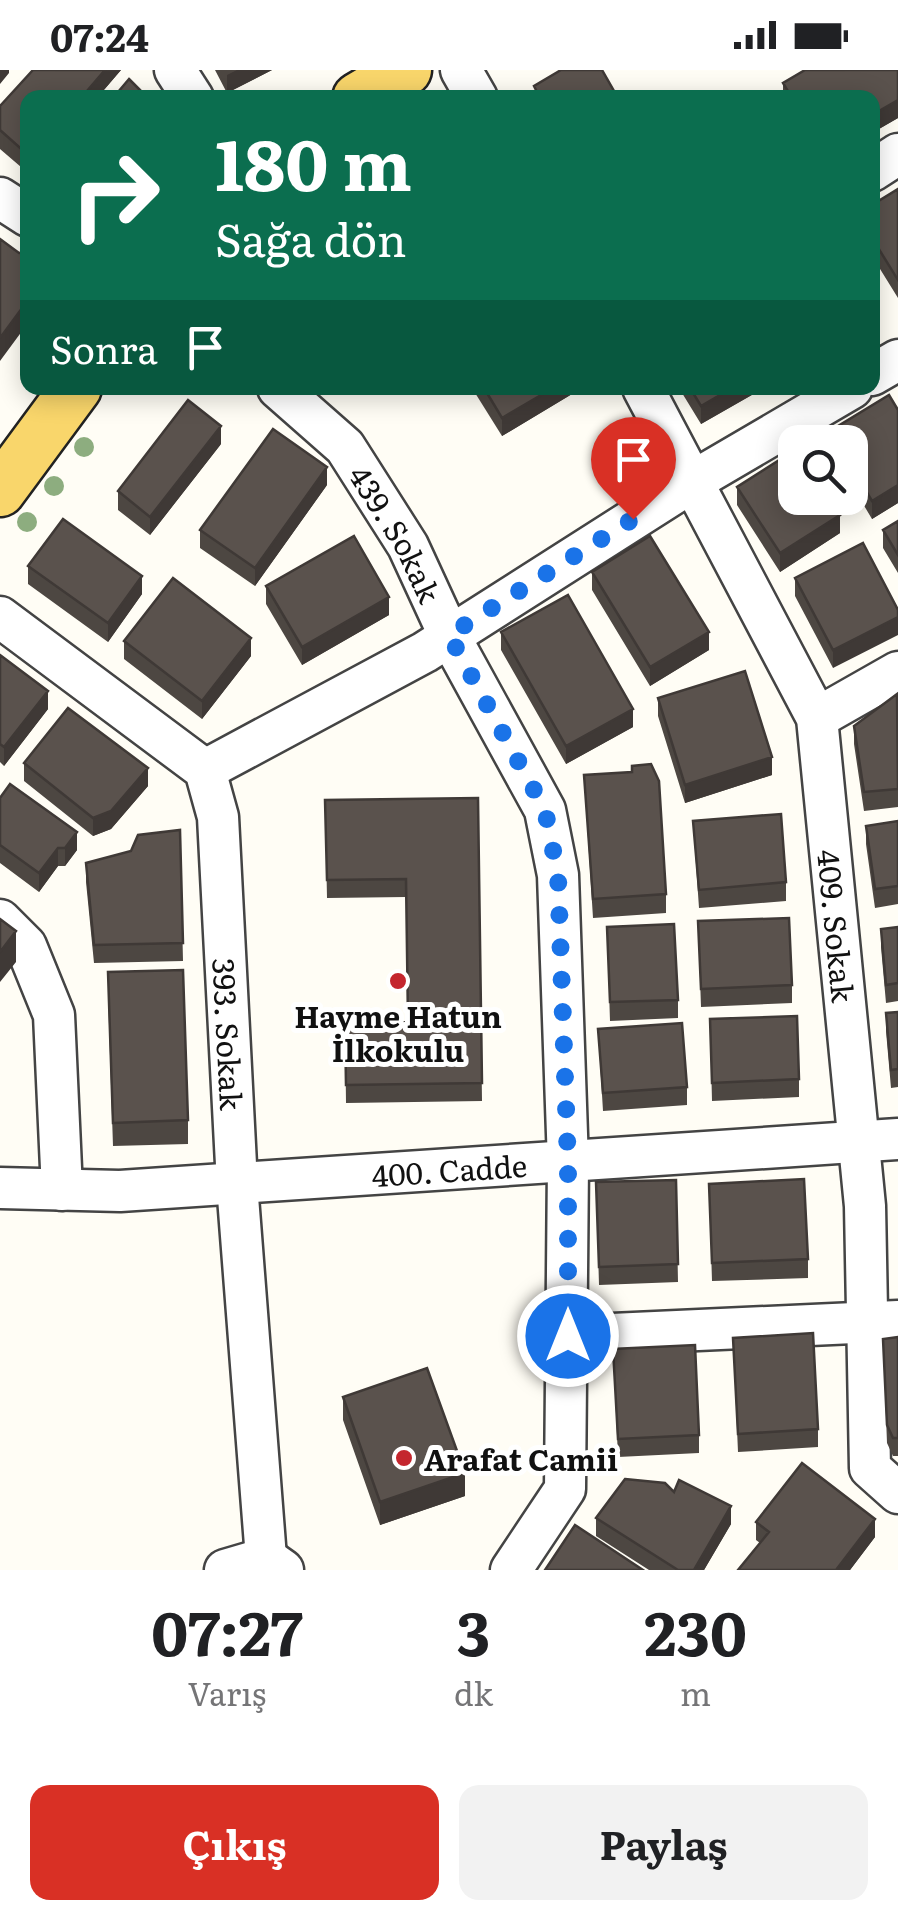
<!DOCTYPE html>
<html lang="tr">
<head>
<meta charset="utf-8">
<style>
	:root { --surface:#fff; --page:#f2f2f2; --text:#202124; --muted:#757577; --accent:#d93025 }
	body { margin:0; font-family:Literata,serif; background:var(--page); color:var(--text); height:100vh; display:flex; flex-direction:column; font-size:38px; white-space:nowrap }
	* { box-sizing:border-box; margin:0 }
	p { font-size:32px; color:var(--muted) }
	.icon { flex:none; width:55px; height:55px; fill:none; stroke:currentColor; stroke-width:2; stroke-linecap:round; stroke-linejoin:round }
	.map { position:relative; height:1500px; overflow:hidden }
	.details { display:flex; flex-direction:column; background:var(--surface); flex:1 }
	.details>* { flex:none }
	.top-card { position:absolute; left:20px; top:20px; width:860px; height:305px; border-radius:20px; box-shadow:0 5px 25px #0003; background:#0b6e4f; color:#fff; overflow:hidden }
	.controls { position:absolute; left:778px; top:355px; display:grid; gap:20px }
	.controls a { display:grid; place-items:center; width:90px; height:90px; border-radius:20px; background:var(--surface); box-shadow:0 5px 25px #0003; font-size:50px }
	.pin { position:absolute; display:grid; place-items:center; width:85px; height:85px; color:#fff; margin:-102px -42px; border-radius:50% 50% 50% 0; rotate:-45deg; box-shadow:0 0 10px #0007 }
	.pin .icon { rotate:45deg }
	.me { position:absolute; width:110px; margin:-55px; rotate:0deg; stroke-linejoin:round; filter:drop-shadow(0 0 8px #0008) }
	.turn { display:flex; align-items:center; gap:35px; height:210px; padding:0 30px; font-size:45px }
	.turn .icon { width:130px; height:130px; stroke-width:2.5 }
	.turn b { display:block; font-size:70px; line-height:85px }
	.then { display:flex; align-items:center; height:95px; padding:0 30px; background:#0003; gap:20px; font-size:38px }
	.eta { display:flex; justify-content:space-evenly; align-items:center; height:170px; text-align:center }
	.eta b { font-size:60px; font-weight:700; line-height:70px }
	.button { display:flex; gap:20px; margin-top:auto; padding:20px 30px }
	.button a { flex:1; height:115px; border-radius:20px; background:var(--accent); color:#fff; font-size:40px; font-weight:700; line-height:115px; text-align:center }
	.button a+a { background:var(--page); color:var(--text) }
	.status { display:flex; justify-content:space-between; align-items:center; height:70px; padding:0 50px; background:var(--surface); direction:ltr }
	.status svg { height:28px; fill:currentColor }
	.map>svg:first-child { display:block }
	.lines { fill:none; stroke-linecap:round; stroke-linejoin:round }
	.minor-casing { stroke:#444; stroke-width:45 }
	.major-casing { stroke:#222; stroke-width:55 }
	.minor { stroke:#fff; stroke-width:40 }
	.major { stroke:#f9d66b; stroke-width:50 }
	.tree { fill:#8dad7f }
	.wall { fill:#4d4742 }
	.shaded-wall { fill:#3f3936 }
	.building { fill:#5a524d; stroke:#3f3936; stroke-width:2.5 }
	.route { stroke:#1a73e8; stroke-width:18; stroke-dasharray:0 32.4 }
	.poi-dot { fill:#c4262e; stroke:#fff; stroke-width:4 }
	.labels { text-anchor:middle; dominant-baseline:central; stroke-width:10; stroke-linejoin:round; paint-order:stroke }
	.street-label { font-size:30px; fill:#111; stroke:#fff }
	.poi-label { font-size:30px; font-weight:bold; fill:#111; stroke:#fff }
</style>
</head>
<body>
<div class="status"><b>07:24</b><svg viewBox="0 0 49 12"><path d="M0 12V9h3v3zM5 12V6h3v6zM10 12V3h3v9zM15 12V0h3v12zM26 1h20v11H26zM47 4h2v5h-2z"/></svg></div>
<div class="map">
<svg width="898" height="1500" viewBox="0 0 898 1500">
	<rect width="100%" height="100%" fill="#fffdf5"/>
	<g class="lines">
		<defs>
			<g id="minor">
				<path d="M175 0 193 28"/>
				<path d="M461 0 477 28"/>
				<path d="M872 101 898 84"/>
				<path d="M0 128 28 146"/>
				<path d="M872 305 898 290"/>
				<path id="s1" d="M278 318 345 377 408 476 449 565 545 740 558 805 568 1093 565 1419 511 1500"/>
				<path id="s2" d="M643 318 817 648 865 1136 870 1398 898 1423"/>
				<path id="s3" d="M0 547 205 700 218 747 237 1114 266 1488"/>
				<path d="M817 648 898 602"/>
				<path d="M205 700 425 582 695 410 852 318"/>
				<path d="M0 850 26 876 54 945 62 1120"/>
				<path id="s4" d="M0 1118 120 1121 898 1069"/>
				<path d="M568 1266 898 1251"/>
				<path d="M225 1500 266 1488 283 1500"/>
			</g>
			<path id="major" d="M358 28 406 0
				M0 421 76 318"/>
		</defs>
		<use href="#minor" class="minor-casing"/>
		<use href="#major" class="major-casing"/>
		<use href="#minor" class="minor"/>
		<use href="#major" class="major"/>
	</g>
	<g class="tree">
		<circle cx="84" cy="377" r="10"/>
		<circle cx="54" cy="416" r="10"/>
		<circle cx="27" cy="452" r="10"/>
	</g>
	<path class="wall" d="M33 0H121L97 28H28V103L0 79V36Z
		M215 0H272L227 23Z
		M898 0V48L872 63V28H783V13Z
		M898 119V228L872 186V135Z
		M472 318H582L502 366Z
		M679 318H764L701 354Z
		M898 340V433L872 449 850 412V372H830V361Z
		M221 374 150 465 118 440V421Z
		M327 415 255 516 200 478V460Z
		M737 417 840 463 780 502 737 435Z
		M898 451V503L883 478V460Z
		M863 473 833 598 795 526V508Z
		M28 496 142 524 108 572 28 514Z
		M592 502 709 580 650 616 592 520Z
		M266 516 389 545 302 595 266 534Z
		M501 562 633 657 566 694 501 580Z
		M124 571 251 586 202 649 124 589Z
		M0 585 48 639 4 696 0 692Z
		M898 625V737L864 741 854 674V656Z
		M658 628 772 705 685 733 658 646Z
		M24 693 148 716 111 759 93 766 24 711Z
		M584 705 666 824V843L593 848Z
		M0 728 77 780 65 796H58L39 822 0 793Z
		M478 728 482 1031 346 1033 345 953 408 952 406 827 327 828 325 730Z
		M693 751 786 812V831L699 838Z
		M898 751V834L875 838 866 774V756Z
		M180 760 183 891 94 893 86 812V793L131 781Z
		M698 851 792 915V933L701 937Z
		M607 857 678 930V948L610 951Z
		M898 857V931L886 933 881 877V859Z
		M108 925 188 1050V1074L113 1076Z
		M898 942V1017L891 1018 886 961V943Z
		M710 949 799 1009V1027L712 1031Z
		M598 959 687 1017V1035L603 1041Z
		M676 1110 678 1212 599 1215 596 1112Z
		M709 1114 808 1189V1208L712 1211Z
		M898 1267V1386H893L887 1373 883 1269Z
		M733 1268 818 1359V1377L738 1382Z
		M613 1279 699 1365V1383L618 1387Z
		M343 1327 465 1426 380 1455 343 1350Z
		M674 1422 731 1454 704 1500H649L596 1466V1448Z
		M756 1452 875 1467 850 1500H738L760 1473 756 1470Z"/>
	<path class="shaded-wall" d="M0 0H9V3L0 14Z
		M105 0H121L97 28H81Z
		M237 0H272L227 23V5Z
		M898 30V48L872 63V45Z
		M28 230V253L0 291V268Z
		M553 318H582L502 366V348Z
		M732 318H764L701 354V336Z
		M221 356V374L150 465V447Z
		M327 397V415L255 516V498Z
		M898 415V433L872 449V431Z
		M840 445V463L780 502V483Z
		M142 506V524L108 572V553Z
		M389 527V545L302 595V577Z
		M898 547V565L833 598V580Z
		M709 562V580L650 616V597Z
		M251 568V586L202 649V631Z
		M48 621V639L4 696V677Z
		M633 639V657L566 694V676Z
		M772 687V705L685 733V715Z
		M148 698V716L111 759 93 766V748Z
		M77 762V780L65 796V778Z
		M58 778V796L39 822V803Z
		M16 861V892L0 912V882Z
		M465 1403V1426L380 1455V1432Z
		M731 1436V1454L704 1500H694Z
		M875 1449V1467L850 1500H836Z"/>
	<path class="building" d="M33 0H105L81 28H28V85L0 60V36Z
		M561 0H602L618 28H540L534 16Z
		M805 0H898V30L872 45V28H792L783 13Z
		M129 9 148 28H113Z
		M898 119V210L872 168V135Z
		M0 169 19 183 28 182V230L0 268Z
		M484 318H553L502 348Z
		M690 318H732L701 336Z
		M889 325 898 340V415L872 431 850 394V372H837L830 361Z
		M188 330 221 356 150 447 118 421Z
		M273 359 327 397 255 498 200 460Z
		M795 380V428H829L840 445 780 483 737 417Z
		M63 449 142 506 108 553 28 496Z
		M898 451V485L883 460Z
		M354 466 389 527 302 577 266 516Z
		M650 466 709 562 650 597 592 502Z
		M863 473 898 540V547L833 580 795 508Z
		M173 508 251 568 202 631 124 571Z
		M568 525 633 639 566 676 501 562Z
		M0 585 48 621 4 677 0 674Z
		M745 601 772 687 685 715 658 628Z
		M897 624 898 719 864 722 854 656Z
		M68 638 148 698 111 741 93 748 24 693Z
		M651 694 659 711 666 824 593 829 584 705 632 702V696Z
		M10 714 77 762 65 778H58L39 803 0 775V728Z
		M478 728 482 1013 346 1015 345 953 408 952 406 809 327 810 325 730Z
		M781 744 786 812 699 820 693 751Z
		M898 751V816L875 819 866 756Z
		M180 760 183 873 94 875 86 793 131 781 138 765Z
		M789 848 792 915 701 919 698 851Z
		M0 849 16 861 0 882Z
		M674 854 678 930 610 932 607 857Z
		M898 857V913L886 915 881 859Z
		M183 900 188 1050 113 1053 108 902Z
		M898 942V999L891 1000 886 943Z
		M797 946 799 1009 712 1013 710 949Z
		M682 953 687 1017 603 1023 598 959Z
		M804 1109 808 1189 712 1193 709 1114Z
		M676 1110 678 1194 599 1197 596 1112Z
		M813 1263 818 1359 738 1364 733 1268Z
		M898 1267V1368H893L887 1355 883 1269Z
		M695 1275 699 1365 618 1369 613 1279Z
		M427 1298 465 1403 380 1432 343 1327Z
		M802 1393 875 1449 836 1500H738L769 1462 756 1452Z
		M625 1409 665 1413 674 1422 679 1410 731 1436 694 1500H678L596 1448Z
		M575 1455 643 1500H545Z"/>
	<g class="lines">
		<path class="route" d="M568 1266V1094L558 805 545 740 449 565 633 449"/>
	</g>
	<g class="poi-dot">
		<circle cx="398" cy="911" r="10"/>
		<circle cx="404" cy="1388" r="10"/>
	</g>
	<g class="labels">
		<g class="street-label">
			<text stroke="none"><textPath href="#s1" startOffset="190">439. Sokak</textPath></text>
			<text stroke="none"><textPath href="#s2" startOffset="582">409. Sokak</textPath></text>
			<text stroke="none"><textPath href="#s3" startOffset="522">393. Sokak</textPath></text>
			<text stroke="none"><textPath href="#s4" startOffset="450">400. Cadde</textPath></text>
		</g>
		<g class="poi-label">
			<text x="398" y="945">Hayme Hatun<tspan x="398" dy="34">İlkokulu</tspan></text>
			<text x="424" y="1388" text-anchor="start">Arafat Camii</text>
		</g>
	</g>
</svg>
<div class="controls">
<a><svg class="icon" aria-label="search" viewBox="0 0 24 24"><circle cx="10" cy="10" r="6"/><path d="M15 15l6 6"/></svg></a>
</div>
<div class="pin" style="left:633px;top:449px;background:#d93025"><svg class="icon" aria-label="arrive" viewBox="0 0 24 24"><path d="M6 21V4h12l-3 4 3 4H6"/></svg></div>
<svg class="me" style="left:568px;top:1266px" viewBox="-20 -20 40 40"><circle r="17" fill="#1a73e8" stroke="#fff" stroke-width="3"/><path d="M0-11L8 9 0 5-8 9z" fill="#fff"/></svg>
<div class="top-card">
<div class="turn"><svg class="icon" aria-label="right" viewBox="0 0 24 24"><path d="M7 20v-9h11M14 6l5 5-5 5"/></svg><div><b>180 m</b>Sağa dön</div></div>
<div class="then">Sonra<svg class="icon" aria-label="arrive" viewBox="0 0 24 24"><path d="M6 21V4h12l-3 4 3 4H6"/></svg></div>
</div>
</div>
<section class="details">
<div class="eta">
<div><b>07:27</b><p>Varış</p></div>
<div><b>3</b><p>dk</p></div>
<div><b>230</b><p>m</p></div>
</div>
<div class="button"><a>Çıkış</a><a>Paylaş</a></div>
</section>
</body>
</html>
